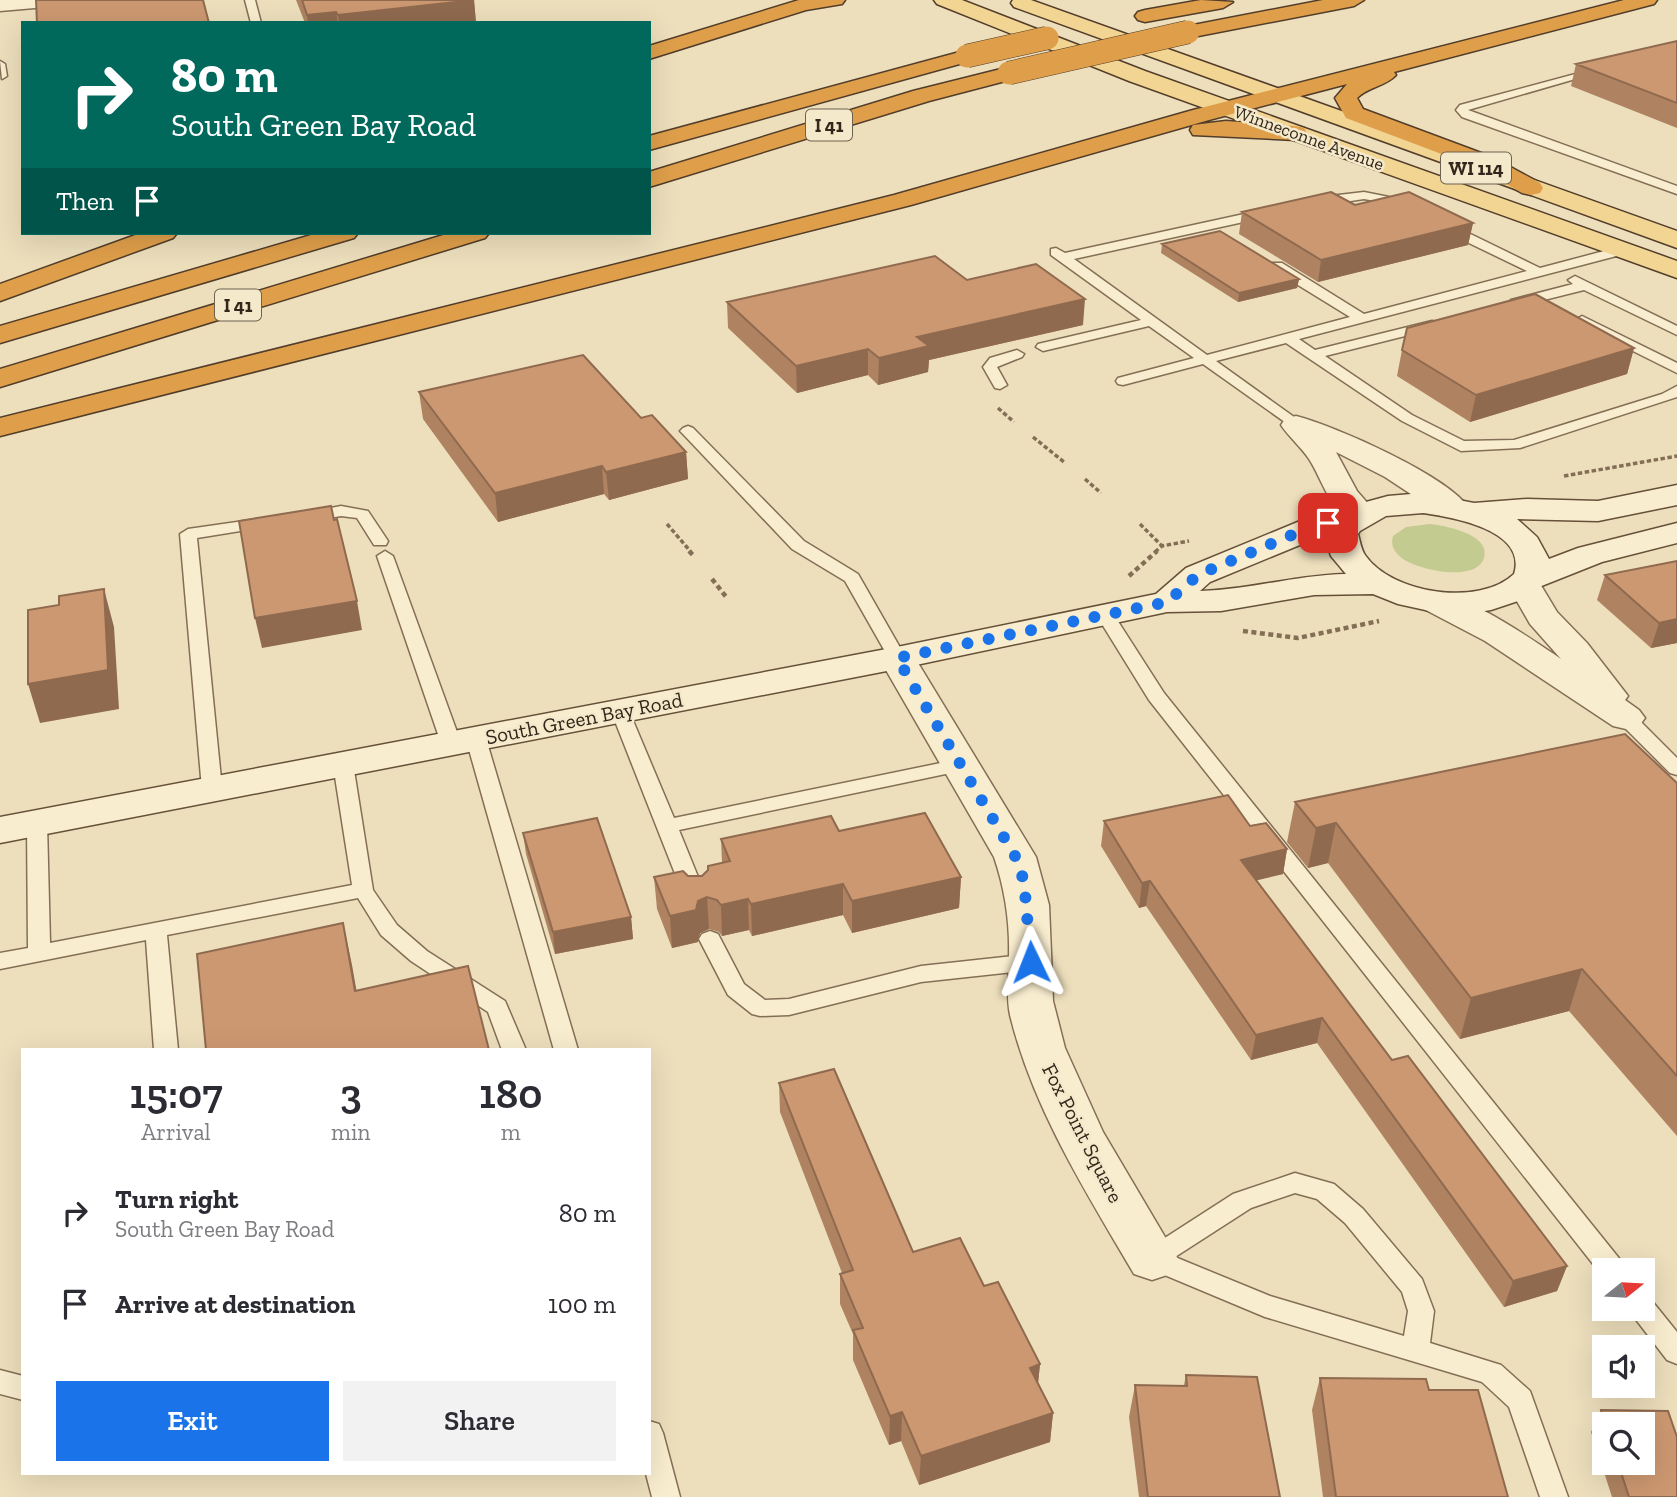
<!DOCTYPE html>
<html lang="en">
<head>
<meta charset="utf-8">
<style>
	:root { --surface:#fff; --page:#f2f2f3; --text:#2b2b33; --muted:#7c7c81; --accent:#1a73e8 }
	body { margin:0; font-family:"Zilla Slab",serif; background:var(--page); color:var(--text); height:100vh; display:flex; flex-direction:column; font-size:26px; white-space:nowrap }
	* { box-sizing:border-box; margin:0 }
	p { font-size:23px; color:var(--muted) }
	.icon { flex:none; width:38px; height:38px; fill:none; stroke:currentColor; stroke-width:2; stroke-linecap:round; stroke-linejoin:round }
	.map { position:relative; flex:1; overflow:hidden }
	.panel { position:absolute; left:21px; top:1048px; width:630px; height:427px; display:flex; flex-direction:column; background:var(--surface); border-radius:0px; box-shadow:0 7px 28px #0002 }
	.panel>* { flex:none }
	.guide { position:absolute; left:21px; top:21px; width:630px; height:214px; border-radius:0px; box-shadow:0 7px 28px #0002; background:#00695c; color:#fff; overflow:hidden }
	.needle { width:46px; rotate:72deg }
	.buttons { position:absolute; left:1592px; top:1258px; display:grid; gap:14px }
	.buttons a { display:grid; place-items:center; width:63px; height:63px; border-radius:0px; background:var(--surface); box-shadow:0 7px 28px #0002; font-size:35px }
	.pin { position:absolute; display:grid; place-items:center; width:60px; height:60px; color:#fff; margin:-30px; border-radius:14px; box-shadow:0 4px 10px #0006 }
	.me { position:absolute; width:77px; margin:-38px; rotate:358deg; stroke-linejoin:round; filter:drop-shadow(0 0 5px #0008) }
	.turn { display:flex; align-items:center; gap:24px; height:147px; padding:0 35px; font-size:32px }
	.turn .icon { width:91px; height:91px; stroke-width:2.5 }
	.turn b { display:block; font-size:49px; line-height:60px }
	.then { display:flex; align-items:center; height:66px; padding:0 35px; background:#0003; gap:14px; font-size:26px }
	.eta { display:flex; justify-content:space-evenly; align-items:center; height:119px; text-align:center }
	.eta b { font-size:42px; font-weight:600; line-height:49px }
	.primary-button { display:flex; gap:14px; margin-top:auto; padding:14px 35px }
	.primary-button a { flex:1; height:80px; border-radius:0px; background:var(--accent); color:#fff; font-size:28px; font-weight:600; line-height:80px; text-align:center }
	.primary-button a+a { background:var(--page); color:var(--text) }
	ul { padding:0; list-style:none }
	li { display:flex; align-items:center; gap:21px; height:91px; padding:0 35px }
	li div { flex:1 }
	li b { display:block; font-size:26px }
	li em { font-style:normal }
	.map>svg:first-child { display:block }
	.green { fill:#c3cb90 }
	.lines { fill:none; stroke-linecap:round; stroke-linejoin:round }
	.lane-casing { stroke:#846f56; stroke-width:3 }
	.street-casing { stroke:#846f56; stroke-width:3 }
	.secondary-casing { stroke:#665039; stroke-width:3 }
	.primary-casing { stroke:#523d2b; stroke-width:3 }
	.highway-casing { stroke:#523d2b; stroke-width:3 }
	.path-far1 { stroke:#846f56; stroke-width:3.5; stroke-dasharray:4.5 2.5; stroke-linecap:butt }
	.path { stroke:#846f56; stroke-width:4.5; stroke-dasharray:5 3.5; stroke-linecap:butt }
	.lane { fill:#f9edcf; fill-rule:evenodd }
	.street { fill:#f9edcf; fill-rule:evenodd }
	.secondary { fill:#f9edcf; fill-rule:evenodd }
	.primary { fill:#f2d592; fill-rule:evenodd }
	.highway { fill:#df9f4a; fill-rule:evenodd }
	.highway-bridge-casing { stroke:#523d2b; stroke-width:24; stroke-linecap:butt }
	.highway-bridge { stroke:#df9f4a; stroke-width:23 }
	.wall { fill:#af8361; fill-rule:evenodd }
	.shaded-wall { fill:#8f6a4f }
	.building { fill:#cc9871; stroke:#8f6a4f; stroke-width:2 }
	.route { stroke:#1a73e8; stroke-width:12; stroke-dasharray:0 21.6 }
	.labels { text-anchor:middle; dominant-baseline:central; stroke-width:5; stroke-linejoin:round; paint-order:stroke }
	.far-street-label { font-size:18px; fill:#33271b; stroke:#f5e9cb }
	.shield { fill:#f5e9cb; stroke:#6d6150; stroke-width:2 }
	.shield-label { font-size:19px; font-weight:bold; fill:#33271b }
	.street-label { font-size:21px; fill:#33271b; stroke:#f5e9cb }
</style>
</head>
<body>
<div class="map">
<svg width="1677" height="1497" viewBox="0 0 1677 1497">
	<rect width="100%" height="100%" fill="#eddfbc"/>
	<path class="green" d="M1429 524C1443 525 1492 534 1484 558 1476 583 1419 570 1403 559 1395 553 1390 546 1393 536L1406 527Z"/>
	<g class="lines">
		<defs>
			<path id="lane" d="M245 0H255L261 23H251Z
				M0 61 5 64 7 76 2 79Z
				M1594 69 1603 71 1468 110 1677 186V194L1462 117 1456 110 1460 105Z
				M1364 192 1389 197 1415 209 1409 213 1381 202 1364 199 1317 206 1311 202 1330 196Z
				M1267 209 1273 213 1271 216 1074 259 1207 355 1350 317 1272 269V263H1282L1364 314 1527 271 1444 231V225H1452L1540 268 1619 247 1624 248V254L1299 339 1315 350 1432 321 1437 322V328L1325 356 1412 415 1464 441 1514 440 1662 394 1677 386V397L1520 448 1461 451 1402 421 1286 343 1216 361 1301 422 1304 425 1296 430 1203 364 1123 385 1118 384 1116 381 1118 378 1194 358 1149 326 1043 351 1036 347 1038 344 1141 320 1051 255V249L1056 248 1065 253Z
				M1575 276 1677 326V335L1584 290 1516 307 1509 303 1511 300 1573 284 1568 280Z
				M1582 316 1677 363V373L1577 323 1575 320Z
				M1017 350 1024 354 1022 357 997 367 1007 385 1000 389 995 388 983 367 990 358Z
				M688 426 693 428 804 541 858 574 906 658 903 662H891L845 581 792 549 683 434 680 431 683 428Z
				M341 506 368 511 388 541 386 545H374L357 518 341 516 306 522 298 517 300 514Z
				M265 518 271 520 273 523 271 526 197 538 222 789 219 793H205L202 789 180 534 188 529Z
				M385 551 393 556 461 743 458 747 451 749 441 743 377 556Z
				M1106 611 1112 612 1164 693 1622 1262 1626 1270H1605L1604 1278 1149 700 1097 616Z
				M620 705 629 711 674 818 960 759 967 761 970 765 967 769 960 771 679 830 707 899 703 904H689L685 899 611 711Z
				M1626 712 1633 714 1677 758V775L1670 773 1619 722 1617 718 1619 714Z
				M476 733 486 739 578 1050H554L466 739Z
				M343 758 350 760 353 764 373 890 397 925 427 951 505 1001 526 1050H502L488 1012 411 961 381 935 358 898 167 935 178 1050H154L146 940 0 969V953L28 948 27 823 30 818H44L47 823 50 943 352 885 333 764 336 760Z
				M710 931 718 934 744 984 765 1000 789 999 921 966 1031 954 1039 957 1042 962 1039 967 1031 970 921 982 789 1015 760 1016 752 1014 728 995 699 939 702 934Z
				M1295 1173 1334 1184 1363 1209 1422 1279 1434 1311 1430 1343 1501 1365 1530 1391 1568 1497H1540L1509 1407 1482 1382 1265 1317 1143 1266 1139 1259 1143 1252 1233 1194ZM1295 1193 1317 1199 1345 1223 1402 1292 1408 1311 1404 1336 1270 1296 1175 1257 1251 1208Z
				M1643 1298 1652 1301 1677 1332V1364L1667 1360 1634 1317 1630 1309H1643Z
				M0 1370 23 1376V1400L0 1394Z
				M649 1421 659 1424 663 1433 680 1497H652L646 1474H649Z"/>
			<path id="street" d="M0 0H68L58 6 0 11Z
				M1296 416C1335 426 1446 475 1468 507L1463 514 1452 517 1441 514 1385 477 1336 452 1357 491 1377 514 1373 521C1334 530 1325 483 1309 459 1301 447 1289 437 1281 425L1285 419Z
				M1524 574 1536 577 1557 612 1587 643 1628 696 1625 700 1639 710 1645 718 1639 726 1626 729 1613 726 1485 641 1422 608 1417 601 1422 594C1456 585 1531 639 1561 659L1530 624 1507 584 1512 577Z
				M897 647 910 650 915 658 1036 857 1049 905 1053 1001 1065 1048 1103 1132 1178 1259 1170 1274 1152 1280 1134 1274C1086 1192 1033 1109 1010 1015 1006 996 1009 976 1009 957 1010 923 1005 889 994 857L879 658 884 650Z"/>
			<path id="secondary" d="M1677 485V505L1598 521 1517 519 1537 537 1549 559 1578 548 1677 523V543L1602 562 1539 587 1524 599 1491 610 1466 614 1439 613 1398 604 1373 594 1314 595 1221 611 1167 612 897 669 0 843V817L897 647 1156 594 1186 568 1305 519 1342 513 1355 505 1388 496 1423 493 1474 503 1527 499 1598 501ZM1423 513C1452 517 1528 530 1514 574 1479 607 1392 594 1365 555 1361 549 1360 541 1358 534L1360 531 1386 516ZM1324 535 1331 556 1346 574C1296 575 1249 590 1200 591L1210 582Z"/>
			<path id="primary" d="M934 0H962L1145 71 1677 261V278L1129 81 937 4Z
				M1013 0H1031L1677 231V248L1014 7 1011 3Z"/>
			<path id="highway" d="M845 0 842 4 806 10 649 59V46L799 0Z
				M1201 0 1233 2 1223 8 1145 22 1138 20 1135 16 1138 12 1145 10Z
				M1323 0H1364L1354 6 1188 38 1181 36 1178 32 1181 28 1188 26Z
				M1624 0H1657L1654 4 1394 72 1396 75C1386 86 1368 87 1357 98L1363 109 1492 157 1540 183 1543 188 1540 193 1531 195 1522 193 1476 167 1346 118 1335 98 1347 84 1209 120 911 205 0 436V418L894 195 1193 110Z
				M967 50 974 52 977 56 974 60 649 150V136Z
				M1009 67 1017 68 1020 73 1017 78 929 101 649 187V172L913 91Z
				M1226 121 1296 126 1304 128 1307 133 1304 138 1296 140 1193 135 1190 130 1193 125Z
				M141 233H177L173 238 0 301V284Z
				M318 233H358L354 238 0 343V326Z
				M450 233H489L485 238 0 387V369Z"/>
		</defs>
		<use href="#lane" class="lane-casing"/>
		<use href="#street" class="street-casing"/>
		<use href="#secondary" class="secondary-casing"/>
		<use href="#primary" class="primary-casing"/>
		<use href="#highway" class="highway-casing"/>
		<path class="path-far1" d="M998 408 1014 422
			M1033 437 1064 462
			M1564 476 1677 456
			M1085 479 1101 493
			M667 524 691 552
			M1140 524 1162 546
			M1155 552 1162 546 1189 541"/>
		<path class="path" d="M689 551 693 555
			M1129 576 1157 551
			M712 579 727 598
			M1243 631 1298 638 1379 621"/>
		<use href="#lane" class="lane"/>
		<use href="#street" class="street"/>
		<use href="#secondary" class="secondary"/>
		<use href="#primary" class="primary"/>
		<use href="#highway" class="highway"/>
		<defs>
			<path id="highway-bridge" d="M967 56 1047 38
				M1009 73 1188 32"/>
		</defs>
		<use href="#highway-bridge" class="highway-bridge-casing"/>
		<use href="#highway-bridge" class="highway-bridge"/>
	</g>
	<path class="wall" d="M296 0H474L476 23H305Z
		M1677 41V128L1571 86 1576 64Z
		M1355 205 1473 223 1468 245 1318 282 1239 234 1242 212Z
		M1162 244 1299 279 1297 288 1238 302 1161 253Z
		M967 280 1083 325 929 360 928 372 878 385 868 375 797 393 728 328 727 302Z
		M1634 348 1627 374 1470 422 1397 376 1402 350Z
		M419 392 641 418 686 452 688 479 609 500 604 494 498 522 423 419Z
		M1677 561V643L1651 648 1597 600 1605 575Z
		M1677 783V1136L1569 1011 1460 1039 1328 863 1308 868 1287 842 1295 802Z
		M1104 821 1250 826 1287 849 1283 874 1256 880 1392 1060 1567 1266 1557 1291 1504 1307 1317 1043 1251 1060 1146 906 1139 908 1101 846Z
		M839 831 961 877 959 908 852 933 843 915 752 936 749 930 722 936 719 932 709 929 700 933 698 942 672 948 657 909 654 877 702 876 722 862 721 839Z
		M523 833 631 917 633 939 555 954 526 854Z
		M779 1083 913 1252 984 1286 1040 1364 1038 1383 1053 1413 1050 1442 919 1485 901 1441 889 1445 853 1360V1334L840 1304V1274L842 1273 780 1112Z
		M1186 1375 1280 1497H1139L1129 1417 1135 1385H1184Z
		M1320 1378 1429 1390 1508 1497H1323L1312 1410Z
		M1601 1410 1677 1497H1612L1591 1432ZM1605 1424 1643 1463H1605Z"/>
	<path class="shaded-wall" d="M474 0 476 23H339L338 15Z
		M336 12 338 23H308L307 15Z
		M1473 223 1468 245 1318 282 1321 260Z
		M1299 279 1297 288 1238 302 1239 293Z
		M1085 299 1083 325 929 360 928 372 878 385 879 358 917 337Z
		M1634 348 1627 374 1470 422 1476 395Z
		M868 349V375L797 393 796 366Z
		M686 452 688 479 609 500 606 472Z
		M602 466 604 494 498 522 495 493Z
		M104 589 114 627 119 709 40 723 28 684Z
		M357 601 362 630 262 648 255 618Z
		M1677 619V643L1651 648 1659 623Z
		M1336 823 1328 863 1308 868 1316 828Z
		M1287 849 1283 874 1237 885 1241 860Z
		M961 877 959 908 852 933V901Z
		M1150 881 1146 906 1139 908 1142 883Z
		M843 884V915L752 936 751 904Z
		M707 897 709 929 700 933 698 942 672 948 670 916Z
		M748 899 749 930 722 936 721 905Z
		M631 917 633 939 555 954 553 932Z
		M343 923 352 965 364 1033 355 991Z
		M1582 969 1569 1011 1460 1039 1471 998Z
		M1322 1018 1317 1043 1251 1060 1256 1035Z
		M1567 1266 1557 1291 1504 1307 1513 1281Z
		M1040 1364 1037 1393 1030 1368Z
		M902 1412 901 1441 889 1445 890 1416Z
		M1053 1413 1050 1442 919 1485 921 1456Z"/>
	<path class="building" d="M36 0H203L209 23H37Z
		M302 0H474L338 15 336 12 307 15Z
		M1677 41V103L1576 64Z
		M1331 192 1355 205 1409 192 1473 223 1321 260 1242 212Z
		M1220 231 1299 279 1239 293 1162 244Z
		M935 256 967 280 1036 264 1085 299 917 337 929 346 879 358 868 349 796 366 727 302Z
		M1535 294 1634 348 1476 395 1402 350 1407 328Z
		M583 355 641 418 652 415 686 452 606 472 602 466 495 493 419 392Z
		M331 506 334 520 337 519 357 601 255 618 239 521Z
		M1677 561V619L1659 623 1605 575Z
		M104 589 108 670 28 684V610L59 605V596Z
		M1625 734 1677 783V1076L1582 969 1471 998 1336 823 1316 828 1295 802Z
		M1228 795 1250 826 1266 823 1287 849 1241 860 1392 1060 1408 1056 1567 1266 1513 1281 1322 1018 1256 1035 1150 881 1142 883 1104 821Z
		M925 813 961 877 852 901 843 884 751 904 748 899 721 905 717 900 707 897 698 901 696 910 670 916 654 877 683 871 688 876H702L708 870V866L730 861 721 839 831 816 839 831Z
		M597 818 631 917 553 932 523 833Z
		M343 923 355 991 468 966 489 1050H206L197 954Z
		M834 1069 913 1252 960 1238 984 1286 998 1282 1040 1364 1030 1368 1053 1413 921 1456 902 1412 890 1416 853 1330 863 1328 840 1274 853 1270 779 1083Z
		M1186 1375 1257 1377 1280 1497H1148L1135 1385 1187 1386Z
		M1320 1378 1426 1379 1429 1390H1478L1508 1497H1336Z
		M1601 1410 1668 1411 1677 1437V1497H1629L1618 1463H1643V1424H1605Z"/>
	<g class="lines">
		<path class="route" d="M1031 962 1024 881 1015 856 897 658 1167 602 1198 575 1294 534 1328 523"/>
	</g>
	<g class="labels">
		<g class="far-street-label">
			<text transform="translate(1309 138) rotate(20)">Winneconne Avenue</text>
		</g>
		<g class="shield">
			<rect x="806" y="109.5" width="46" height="31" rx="5"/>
			<rect x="1441" y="152.5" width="70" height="31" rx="5"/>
			<rect x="215" y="289.5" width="46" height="31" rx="5"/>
		</g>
		<g class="shield-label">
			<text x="829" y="125">I 41</text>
			<text x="1476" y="168">WI 114</text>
			<text x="238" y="305">I 41</text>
		</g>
		<g class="street-label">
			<text transform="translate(584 718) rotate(-11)">South Green Bay Road</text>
			<text transform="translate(1083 1133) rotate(63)">Fox Point Square</text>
		</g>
	</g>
</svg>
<div class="buttons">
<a><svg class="needle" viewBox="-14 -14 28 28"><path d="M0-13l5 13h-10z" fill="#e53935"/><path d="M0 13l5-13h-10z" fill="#7c7c81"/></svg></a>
<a><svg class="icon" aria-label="sound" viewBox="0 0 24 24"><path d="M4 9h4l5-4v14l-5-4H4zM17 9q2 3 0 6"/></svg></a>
<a><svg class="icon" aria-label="search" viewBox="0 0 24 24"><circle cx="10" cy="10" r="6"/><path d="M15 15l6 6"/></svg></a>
</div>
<div class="pin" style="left:1328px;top:523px;background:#d93025"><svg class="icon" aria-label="arrive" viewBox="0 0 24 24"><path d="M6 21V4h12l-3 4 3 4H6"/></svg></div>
<svg class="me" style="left:1031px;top:962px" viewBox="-20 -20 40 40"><path d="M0-17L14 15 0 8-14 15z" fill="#1a73e8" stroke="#fff" stroke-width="4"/></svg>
<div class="guide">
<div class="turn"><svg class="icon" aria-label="right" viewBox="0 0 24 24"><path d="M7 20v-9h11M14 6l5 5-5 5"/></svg><div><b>80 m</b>South Green Bay Road</div></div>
<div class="then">Then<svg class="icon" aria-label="arrive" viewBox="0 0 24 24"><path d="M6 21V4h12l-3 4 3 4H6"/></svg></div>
</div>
<section class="panel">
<div class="eta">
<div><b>15:07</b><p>Arrival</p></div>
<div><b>3</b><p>min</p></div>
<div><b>180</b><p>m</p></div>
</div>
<ul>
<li><svg class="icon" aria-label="right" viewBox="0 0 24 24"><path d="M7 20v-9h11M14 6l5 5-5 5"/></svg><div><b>Turn right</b><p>South Green Bay Road</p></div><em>80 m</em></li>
<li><svg class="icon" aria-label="arrive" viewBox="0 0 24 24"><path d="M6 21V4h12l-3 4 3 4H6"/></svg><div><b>Arrive at destination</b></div><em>100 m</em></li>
</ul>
<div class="primary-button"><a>Exit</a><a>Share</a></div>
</section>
</div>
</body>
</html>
